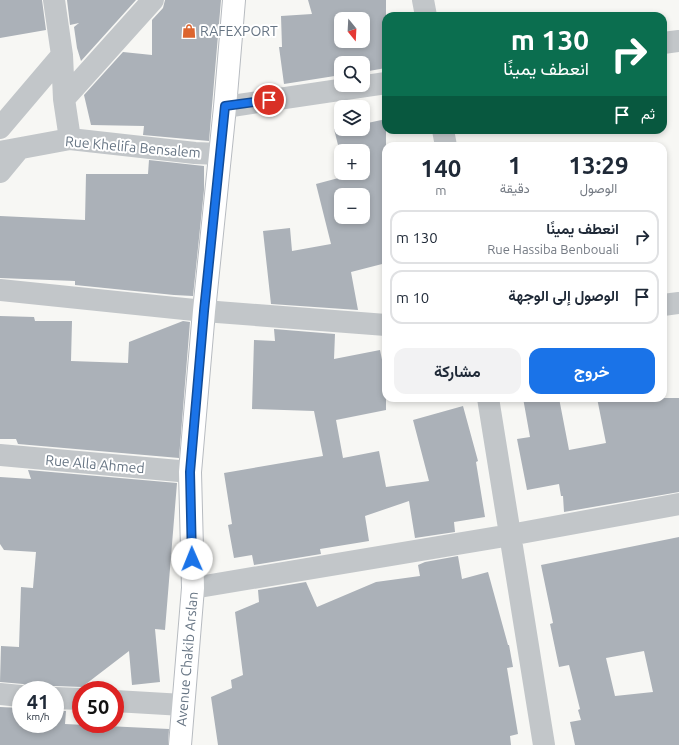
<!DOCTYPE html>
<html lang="ar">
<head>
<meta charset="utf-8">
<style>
	:root { --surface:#fff; --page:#f2f2f3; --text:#1f2937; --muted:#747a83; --line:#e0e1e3; --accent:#1a73e8 }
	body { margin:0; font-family:Ubuntu,Vazirmatn,sans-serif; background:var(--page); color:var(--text); direction:rtl; height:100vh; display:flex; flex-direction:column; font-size:15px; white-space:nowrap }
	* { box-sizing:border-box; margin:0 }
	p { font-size:13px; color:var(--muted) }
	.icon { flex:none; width:22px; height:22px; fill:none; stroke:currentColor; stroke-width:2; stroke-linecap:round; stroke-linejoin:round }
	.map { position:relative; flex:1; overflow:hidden; direction:ltr }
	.sheet { position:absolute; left:382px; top:142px; width:285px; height:260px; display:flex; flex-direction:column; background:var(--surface); border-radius:12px; box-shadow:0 2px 6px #0003; direction:rtl }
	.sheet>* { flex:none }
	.hud { position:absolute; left:382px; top:12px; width:285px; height:122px; border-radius:12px; box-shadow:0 2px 6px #0003; direction:rtl; background:#0b6e4f; color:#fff; overflow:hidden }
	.needle { width:26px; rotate:162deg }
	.controls { position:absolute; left:334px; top:12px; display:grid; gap:8px }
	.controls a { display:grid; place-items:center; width:36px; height:36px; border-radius:8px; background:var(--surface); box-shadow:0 2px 6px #0003; font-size:20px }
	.speed { position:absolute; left:12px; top:681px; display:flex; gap:8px; font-size:20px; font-weight:700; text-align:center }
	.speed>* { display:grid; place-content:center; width:52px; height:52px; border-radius:50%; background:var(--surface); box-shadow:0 2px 6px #0003; line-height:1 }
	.speed small { font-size:10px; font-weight:400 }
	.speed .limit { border:6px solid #d22; background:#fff; color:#111 }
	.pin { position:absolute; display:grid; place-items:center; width:34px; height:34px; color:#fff; margin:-17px; border:2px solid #fff; border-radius:50%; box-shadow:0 1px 4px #0007 }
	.me { position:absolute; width:44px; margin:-22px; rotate:359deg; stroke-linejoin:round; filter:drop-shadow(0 0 3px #0008) }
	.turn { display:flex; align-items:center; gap:14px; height:84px; padding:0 12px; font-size:18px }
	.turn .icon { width:52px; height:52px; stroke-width:2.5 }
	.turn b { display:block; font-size:28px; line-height:34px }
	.then { display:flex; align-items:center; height:38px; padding:0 12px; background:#0003; gap:8px; font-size:15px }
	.eta { display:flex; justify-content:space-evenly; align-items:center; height:68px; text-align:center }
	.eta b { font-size:24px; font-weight:700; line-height:28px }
	.primary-button { display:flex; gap:8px; margin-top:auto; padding:8px 12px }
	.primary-button a { flex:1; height:46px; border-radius:12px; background:var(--accent); color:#fff; font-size:16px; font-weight:700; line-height:46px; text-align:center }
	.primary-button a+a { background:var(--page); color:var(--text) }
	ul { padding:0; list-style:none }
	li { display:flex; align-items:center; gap:12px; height:54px; margin:0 8px 6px; padding:0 4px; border:2px solid var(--line); border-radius:12px }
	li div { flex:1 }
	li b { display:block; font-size:15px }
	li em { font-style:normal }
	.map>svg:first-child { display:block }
	.building { fill:#abb1b8; fill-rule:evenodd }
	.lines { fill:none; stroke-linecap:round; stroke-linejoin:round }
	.secondary-casing { stroke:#b7bbc0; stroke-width:24 }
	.street { stroke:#c2c6c9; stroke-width:22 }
	.secondary { stroke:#fff; stroke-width:22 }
	.route-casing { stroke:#114b97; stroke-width:10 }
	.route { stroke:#1a73e8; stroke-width:7 }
	.labels { text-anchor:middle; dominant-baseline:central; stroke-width:4; stroke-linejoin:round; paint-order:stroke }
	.poi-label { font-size:14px; fill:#677584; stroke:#fff; text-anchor:start }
	.street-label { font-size:14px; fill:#677584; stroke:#fff }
</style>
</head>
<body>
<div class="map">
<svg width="679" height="745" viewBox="0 0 679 745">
	<rect width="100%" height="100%" fill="#f7f7f4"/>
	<path class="building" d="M0 0H42L46 30 0 38Z
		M67 0H136L81 61 77 48 74 27 79 23 70 25Z
		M165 0H221L209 141 143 135 144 126 91 125 84 95 123 52 152 55V20L163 8Z
		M308 0H386V68L363 72V63H341V75L284 84 279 47H282L281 16 312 14ZM341 19H363V41H341Z
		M386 119V263L351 272 358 310 271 304 263 231 290 228 292 251 331 244 316 184 346 176 345 173H363V151H341V157L334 129H363V124ZM341 195H363V217H341Z
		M149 160 204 166V190L193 296 174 295 75 285V281L0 278V216L85 220 86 174H148Z
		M0 316 34 317 35 321H72L71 361 128 363 129 342 183 321 190 322 179 458 18 444 16 439H0Z
		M274 329 335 334 334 359 380 350 386 379V410L336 420 343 458 379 451 386 487 429 481 413 420 463 406 478 461 476 462 485 517 454 522 455 532 415 538 409 501 365 516 369 541 320 549 321 554 254 565 252 555 234 558 228 525 232 524 224 473 323 456 314 411 252 409 254 340 275 341Z
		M523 398H559L569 450 606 443 597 398H679V492L564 512 563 496H561L559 484 527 490 517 439 530 437Z
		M28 470 177 483 165 630 155 629 160 682 132 685 129 651 82 687 55 686 50 687 46 690H32L28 686 23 684 0 682 1 646 19 647 21 587 33 588 36 552 4 550 0 544V477L31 479Z
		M679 537V745H575L570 722 581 720 578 710 580 709 569 665 559 667 550 624 553 623 541 565ZM644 651 653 692 615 696 606 658Z
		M458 556 462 579 488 572 508 645H509L513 667 507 668 518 734 510 736 511 745H218L211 697 232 688 231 680 243 675 235 612 259 602 258 590 306 582 317 607 376 582 420 576 418 565 425 562Z
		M0 707 21 708V724H55V711H66L65 724 169 729 168 745H0Z"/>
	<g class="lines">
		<defs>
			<path id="secondary" d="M180 745 193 588 190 472 204 311 225 107 234 0"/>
		</defs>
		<use href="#secondary" class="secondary-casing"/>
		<path class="street" d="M54 0 62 55 64 99 70 139
			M423 0 426 16
			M663 43 679 41
			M64 99 153 0
			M225 107 386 83
			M0 128 62 55
			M443 130 446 146
			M0 152 70 139 195 153 220 154
			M0 172 19 149
			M0 290 204 311 386 325
			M663 305 679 303
			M488 398 544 745
			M0 455 190 472
			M193 588 510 535 679 504
			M0 694 21 696
			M55 698 81 699
			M115 701 183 705"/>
		<use href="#secondary" class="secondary"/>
	</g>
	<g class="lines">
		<defs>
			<path id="route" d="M192 559 190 472 204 311 225 106 269 100"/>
		</defs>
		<use href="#route" class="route-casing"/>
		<use href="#route" class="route"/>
	</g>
	<defs>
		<symbol id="shop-bare" viewBox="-9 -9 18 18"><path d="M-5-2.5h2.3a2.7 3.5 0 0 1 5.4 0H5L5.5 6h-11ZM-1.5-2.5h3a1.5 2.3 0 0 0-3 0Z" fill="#dc652f" stroke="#fff" stroke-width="2.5" paint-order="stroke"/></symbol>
	</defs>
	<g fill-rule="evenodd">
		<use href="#shop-bare" x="179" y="21" width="20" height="20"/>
	</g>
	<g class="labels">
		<g class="poi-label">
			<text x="200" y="31">RAFEXPORT</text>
		</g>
		<g class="street-label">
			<text transform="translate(133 147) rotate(5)">Rue Khelifa Bensalem</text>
			<text transform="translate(95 464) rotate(5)">Rue Alla Ahmed</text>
			<text transform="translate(187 659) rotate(-85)">Avenue Chakib Arslan</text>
		</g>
	</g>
</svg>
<div class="controls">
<a><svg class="needle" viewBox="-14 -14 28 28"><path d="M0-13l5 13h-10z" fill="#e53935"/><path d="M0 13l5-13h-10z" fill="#747a83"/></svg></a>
<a><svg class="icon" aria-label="search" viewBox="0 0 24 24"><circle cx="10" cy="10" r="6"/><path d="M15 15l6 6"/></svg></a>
<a><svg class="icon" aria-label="layers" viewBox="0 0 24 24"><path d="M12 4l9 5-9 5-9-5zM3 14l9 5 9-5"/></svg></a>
<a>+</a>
<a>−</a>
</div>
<div class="speed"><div>41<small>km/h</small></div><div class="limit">50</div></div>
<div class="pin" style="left:269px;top:100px;background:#d93025"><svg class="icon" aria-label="arrive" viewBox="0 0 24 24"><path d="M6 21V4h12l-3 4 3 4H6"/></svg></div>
<svg class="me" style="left:192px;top:559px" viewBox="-20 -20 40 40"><circle r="19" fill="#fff"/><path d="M0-13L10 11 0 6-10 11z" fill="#1a73e8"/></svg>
<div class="hud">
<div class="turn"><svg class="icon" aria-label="right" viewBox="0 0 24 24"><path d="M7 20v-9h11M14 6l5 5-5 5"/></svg><div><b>130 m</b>انعطف يمينًا</div></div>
<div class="then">ثم<svg class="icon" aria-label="arrive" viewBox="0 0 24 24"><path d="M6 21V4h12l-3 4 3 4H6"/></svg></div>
</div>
<section class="sheet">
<div class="eta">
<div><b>13:29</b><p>الوصول</p></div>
<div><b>1</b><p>دقيقة</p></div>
<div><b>140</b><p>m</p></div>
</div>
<ul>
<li><svg class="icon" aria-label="right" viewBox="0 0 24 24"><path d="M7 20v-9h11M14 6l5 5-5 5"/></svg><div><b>انعطف يمينًا</b><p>Rue Hassiba Benbouali</p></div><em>130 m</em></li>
<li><svg class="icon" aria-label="arrive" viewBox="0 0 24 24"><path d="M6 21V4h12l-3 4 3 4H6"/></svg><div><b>الوصول إلى الوجهة</b></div><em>10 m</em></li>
</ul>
<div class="primary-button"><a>خروج</a><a>مشاركة</a></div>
</section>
</div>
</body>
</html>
